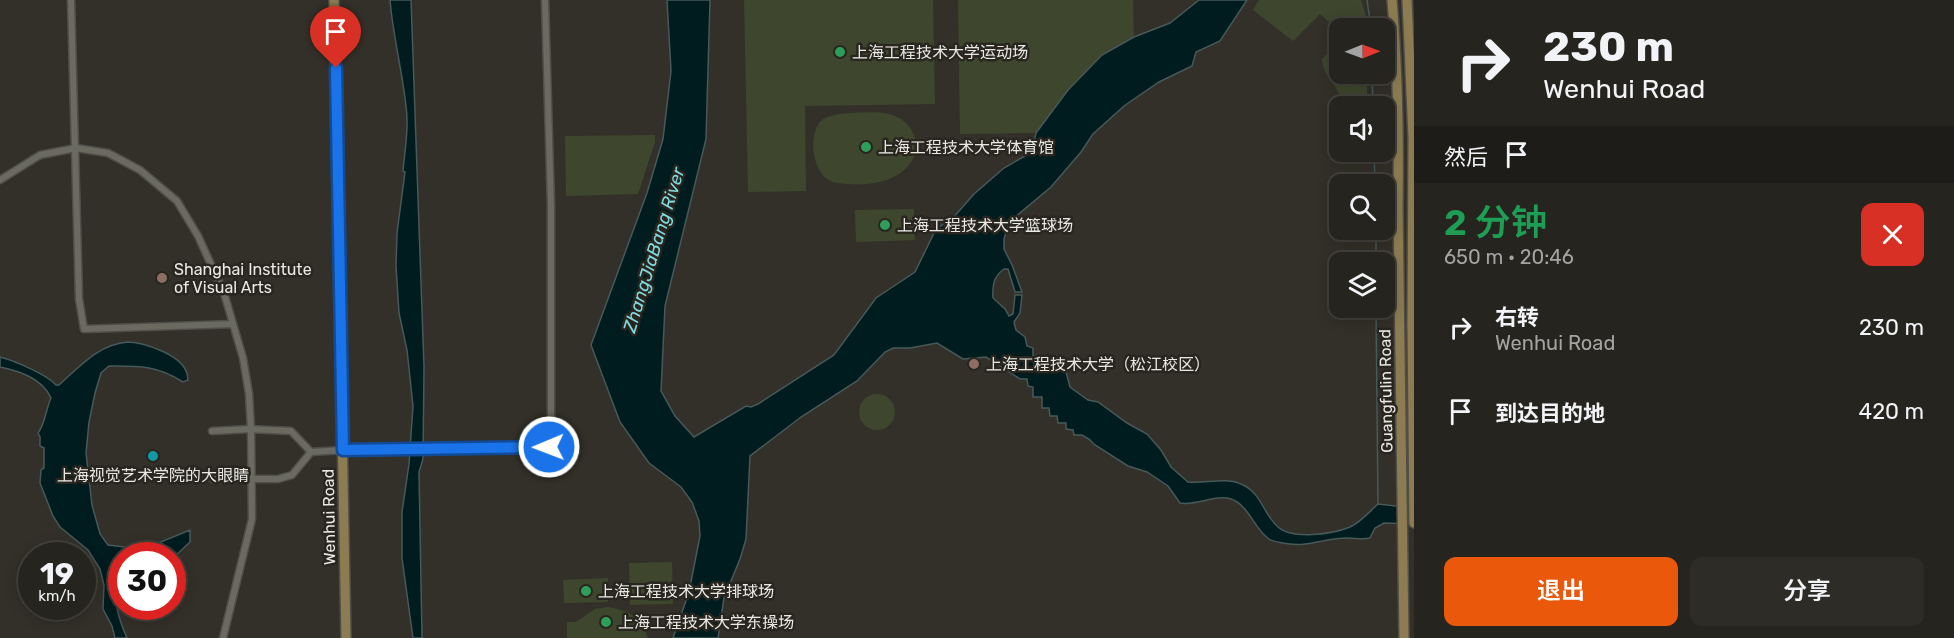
<!DOCTYPE html>
<html lang="zh">
<head>
<meta charset="utf-8">
<style>
	:root { --surface:#26241e; --page:#2e2c27; --text:#f1f3f6; --muted:#a4a4a4; --line:#42413c; --accent:#ea580c }
	body { margin:0; font-family:Rubik,"Noto Sans SC",sans-serif; background:var(--page); color:var(--text); height:100vh; display:flex; flex-direction:column; font-size:22px; white-space:nowrap }
	* { box-sizing:border-box; margin:0 }
	p { font-size:20px; color:var(--muted) }
	.icon { flex:none; width:33px; height:33px; fill:none; stroke:currentColor; stroke-width:2; stroke-linecap:round; stroke-linejoin:round }
	.map { position:relative; flex:1; overflow:hidden }
	.details { display:flex; flex-direction:column; background:var(--surface); width:540px }
	.details>* { flex:none }
	.top-card { background:#26241e; color:var(--text); overflow:hidden }
	.needle { width:39px; rotate:89deg }
	.fabs { position:absolute; left:1329px; top:18px; display:grid; gap:12px }
	.fabs a { display:grid; place-items:center; width:66px; height:66px; border-radius:12px; background:var(--surface); box-shadow:0 3px 15px #0003,0 0 0 2px var(--line); font-size:30px }
	.speed { position:absolute; left:18px; top:542px; display:flex; gap:12px; font-size:30px; font-weight:700; text-align:center }
	.speed>* { display:grid; place-content:center; width:78px; height:78px; border-radius:50%; background:var(--surface); box-shadow:0 3px 15px #0003,0 0 0 2px var(--line); line-height:1 }
	.speed small { font-size:15px; font-weight:400 }
	.speed .limit { border:9px solid #d22; background:#fff; color:#111 }
	.pin { position:absolute; display:grid; place-items:center; width:51px; height:51px; color:#fff; margin:-62px -26px; border-radius:50% 50% 50% 0; rotate:-45deg; box-shadow:0 0 6px #0007 }
	.pin .icon { rotate:45deg }
	.me { position:absolute; width:66px; margin:-33px; rotate:269deg; stroke-linejoin:round; filter:drop-shadow(0 0 4px #0008) }
	.turn { display:flex; align-items:center; gap:21px; height:126px; padding:0 30px; font-size:27px }
	.turn .icon { width:78px; height:78px; stroke-width:2.5 }
	.turn b { display:block; font-size:42px; line-height:51px }
	.then { display:flex; align-items:center; height:57px; padding:0 30px; background:#0003; gap:12px; font-size:22px }
	.round { display:grid; place-items:center; flex:none; width:63px; height:63px; border-radius:12px; background:var(--page) }
	.summary { display:flex; align-items:center; justify-content:space-between; height:102px; padding:0 30px }
	h1 { font-size:36px; font-weight:600; line-height:45px; color:#1e9e55 }
	.button { display:flex; gap:12px; margin-top:auto; padding:12px 30px }
	.button a { flex:1; height:69px; border-radius:12px; background:var(--accent); color:#fff; font-size:24px; font-weight:600; line-height:69px; text-align:center }
	.button a+a { background:var(--page); color:var(--text) }
	ul { padding:0; list-style:none }
	li { display:flex; align-items:center; gap:18px; height:84px; padding:0 30px }
	li div { flex:1 }
	li b { display:block; font-size:22px }
	li em { font-style:normal }
	main { display:flex; flex:1; min-height:0 }
	.map>svg:first-child { display:block }
	.green { fill:#3e472d }
	.water { fill:#011c1e; stroke:#475959; stroke-width:1.5 }
	.lines { fill:none; stroke-linecap:round; stroke-linejoin:round }
	.stream { stroke:#475959; stroke-width:1.5 }
	.street-casing { stroke:#504e48; stroke-width:9 }
	.secondary-casing { stroke:#504e48; stroke-width:12 }
	.street { stroke:#6b6a61; stroke-width:6 }
	.secondary { stroke:#8d7c51; stroke-width:9 }
	.route-casing { stroke:#114b97; stroke-width:15 }
	.route { stroke:#1a73e8; stroke-width:10 }
	.leisure-dot { fill:#2e9e5b; stroke:#28261f; stroke-width:2 }
	.education-dot { fill:#8d6e63; stroke:#28261f; stroke-width:2 }
	.culture-dot { fill:#0f9aa8; stroke:#28261f; stroke-width:2 }
	.labels { text-anchor:middle; dominant-baseline:central; stroke-width:5; stroke-linejoin:round; paint-order:stroke }
	.poi-label { font-size:16px; fill:#e9e8e3; stroke:#28261f; text-anchor:start }
	.street-label { font-size:16px; fill:#e9e8e3; stroke:#28261f }
	.water-label { font-size:18px; font-style:italic; fill:#80dbe1; stroke:#28261f }
</style>
</head>
<body>
<main>
<div class="map">
<svg width="1414" height="638" viewBox="0 0 1414 638">
	<rect width="100%" height="100%" fill="#323028"/>
	<path class="green" d="M744 0H933L935 104 805 106 806 191 748 192Z
		M958 0H1133L1134 37 1102 55 1068 90 1036 133 960 134Z
		M1259 0H1361L1366 16V28H1340L1339 31 1320 14 1293 41 1253 10Z
		M1339 42 1340 74H1367V106H1343C1342 88 1322 77 1322 59Z
		M877 112C885 113 892 114 899 118 920 130 922 156 903 171 886 185 859 186 837 183 813 180 807 137 820 122 829 111 863 113 877 112Z
		M655 135V142L638 194 566 196 565 136Z
		M914 209 915 240 856 242 855 210Z
		M859 412a18 18 0 1 1 36 0a18 18 0 1 1-36 0Z
		M672 562 673 604 630 605 629 563Z
		M608 578V602L564 603 563 580Z
		M608 607C631 611 640 616 648 638H567V622H576L595 609Z"/>
	<path class="water" d="M390 0H411L424 367 423 459 419 472 422 638H413L402 558V512L409 464 413 406 407 350 399 313 396 266 397 233 405 172 403 171C405 149 409 127 406 106 402 70 393 36 390 0Z
		M667 0H710L706 139 665 306 661 391 675 416 694 437 746 406 751 407 758 404 834 355 876 298 915 272 936 229 953 218 974 194 1004 168 1032 152 1036 133 1068 90 1102 55 1134 37 1170 23 1199 0H1247L1220 41 1196 52 1192 66 1159 82 1124 106 1093 134 1081 152 1051 187 1009 222 1004 239V249L1012 265 1022 292H1015L1008 269H1004C994 276 992 285 993 298L1005 309 1009 316 1013 314 1015 295H1022L1020 313 1014 322 1016 330 1025 337 1027 346 1033 348V356L1057 361 1065 368 1070 387 1088 400 1098 402 1127 423 1147 434 1161 450 1171 467 1188 482C1207 484 1226 476 1243 485 1261 493 1264 515 1278 527 1292 540 1333 534 1350 527 1361 522 1369 512 1378 504L1414 508V524L1384 523 1375 528 1370 538C1361 540 1356 538 1347 538 1324 538 1308 548 1283 543 1279 542 1272 542 1269 539 1254 529 1249 505 1231 499 1216 494 1197 506 1180 503L1168 486 1147 472 1128 466 1095 445 1089 439 1082 435H1074L1073 430 1066 429V423H1058L1057 416H1050L1049 408H1042V397H1033V387L1028 386 1027 379H1020L986 357 963 359 937 343 910 348H893L885 352 857 381 801 417 750 456 746 539 740 559 724 598 718 638H673L689 592 700 536 699 521 692 502 681 487 649 463 620 422 591 345 647 193 663 139 671 71Z
		M128 342C145 343 179 354 186 371 188 374 187 377 188 380L183 382C157 365 138 366 109 366L101 373 95 393 89 422 86 453 92 505 100 534 108 545 133 548 151 546 190 530V542L173 558 172 555H122L121 575 114 581C116 606 117 615 127 638H115L112 626 103 609 104 585 100 569 88 550 60 527 53 516 40 483 41 470 44 468V448L40 446V437L38 433C45 424 46 409 51 398 42 378 19 371 0 367V357C15 361 46 374 56 385H59C80 366 99 344 128 342Z"/>
	<g class="lines">
		<path class="stream" d="M1367 0 1371 28
			M1372 74 1373 106
			M1374 152 1375 184
			M1376 230V262
			M1376 308 1378 504"/>
		<defs>
			<path id="street" d="M71 0 79 299 84 329 233 324
				M0 180 40 155 76 148 108 153 140 170 177 201 198 236 224 293 243 358 249 394 251 429 252 519 223 638
				M212 431 251 429 291 431 311 452
				M213 479H278L292 475 311 452 343 450 549 447 551 431V206L545 0"/>
			<path id="secondary" d="M334 0 346 638
				M1392 0C1398 70 1399 138 1398 208L1404 638
				M1407 0 1413 138 1412 324 1414 523"/>
		</defs>
		<use href="#street" class="street-casing"/>
		<use href="#secondary" class="secondary-casing"/>
		<use href="#street" class="street"/>
		<use href="#secondary" class="secondary"/>
	</g>
	<g class="lines">
		<defs>
			<path id="route" d="M336 68 343 450 549 447"/>
		</defs>
		<use href="#route" class="route-casing"/>
		<use href="#route" class="route"/>
	</g>
	<g class="leisure-dot">
		<circle cx="840" cy="52" r="6"/>
		<circle cx="866" cy="147" r="6"/>
		<circle cx="885" cy="225" r="6"/>
		<circle cx="586" cy="591" r="6"/>
		<circle cx="606" cy="622" r="6"/>
	</g>
	<g class="education-dot">
		<circle cx="162" cy="278" r="6"/>
		<circle cx="974" cy="364" r="6"/>
	</g>
	<circle class="culture-dot" cx="153" cy="456" r="6"/>
	<g class="labels">
		<g class="poi-label">
			<text x="852" y="52">上海工程技术大学运动场</text>
			<text x="878" y="147">上海工程技术大学体育馆</text>
			<text x="897" y="225">上海工程技术大学篮球场</text>
			<text x="174" y="269">Shanghai Institute<tspan x="174" dy="18">of Visual Arts</tspan></text>
			<text x="986" y="364">上海工程技术大学（松江校区）</text>
			<text x="153" y="475" text-anchor="middle">上海视觉艺术学院的大眼睛</text>
			<text x="598" y="591">上海工程技术大学排球场</text>
			<text x="618" y="622">上海工程技术大学东操场</text>
		</g>
		<g class="street-label">
			<text transform="translate(1386 391) rotate(-91)">Guangfulin Road</text>
			<text transform="translate(329 517) rotate(-91)">Wenhui Road</text>
		</g>
		<g class="water-label">
			<text transform="translate(654 250) rotate(-73)">ZhangJiaBang River</text>
		</g>
	</g>
</svg>
<div class="fabs">
<a><svg class="needle" viewBox="-14 -14 28 28"><path d="M0-13l5 13h-10z" fill="#e53935"/><path d="M0 13l5-13h-10z" fill="#a4a4a4"/></svg></a>
<a><svg class="icon" aria-label="sound" viewBox="0 0 24 24"><path d="M4 9h4l5-4v14l-5-4H4zM17 9q2 3 0 6"/></svg></a>
<a><svg class="icon" aria-label="search" viewBox="0 0 24 24"><circle cx="10" cy="10" r="6"/><path d="M15 15l6 6"/></svg></a>
<a><svg class="icon" aria-label="layers" viewBox="0 0 24 24"><path d="M12 4l9 5-9 5-9-5zM3 14l9 5 9-5"/></svg></a>
</div>
<div class="speed"><div>19<small>km/h</small></div><div class="limit">30</div></div>
<div class="pin" style="left:336px;top:68px;background:#d93025"><svg class="icon" aria-label="arrive" viewBox="0 0 24 24"><path d="M6 21V4h12l-3 4 3 4H6"/></svg></div>
<svg class="me" style="left:549px;top:447px" viewBox="-20 -20 40 40"><circle r="17" fill="#1a73e8" stroke="#fff" stroke-width="3"/><path d="M0-11L8 9 0 5-8 9z" fill="#fff"/></svg>
</div>
<section class="details">
<div class="top-card">
<div class="turn"><svg class="icon" aria-label="right" viewBox="0 0 24 24"><path d="M7 20v-9h11M14 6l5 5-5 5"/></svg><div><b>230 m</b>Wenhui Road</div></div>
<div class="then">然后<svg class="icon" aria-label="arrive" viewBox="0 0 24 24"><path d="M6 21V4h12l-3 4 3 4H6"/></svg></div>
</div>
<div class="summary"><div><h1>2 分钟</h1><p>650 m · 20:46</p></div><a class="round" style="background:#d93025;color:#fff"><svg class="icon" aria-label="close" viewBox="0 0 24 24"><path d="M6 6l12 12M18 6L6 18"/></svg></a></div>
<ul>
<li><svg class="icon" aria-label="right" viewBox="0 0 24 24"><path d="M7 20v-9h11M14 6l5 5-5 5"/></svg><div><b>右转</b><p>Wenhui Road</p></div><em>230 m</em></li>
<li><svg class="icon" aria-label="arrive" viewBox="0 0 24 24"><path d="M6 21V4h12l-3 4 3 4H6"/></svg><div><b>到达目的地</b></div><em>420 m</em></li>
</ul>
<div class="button"><a>退出</a><a>分享</a></div>
</section>
</main>
</body>
</html>
